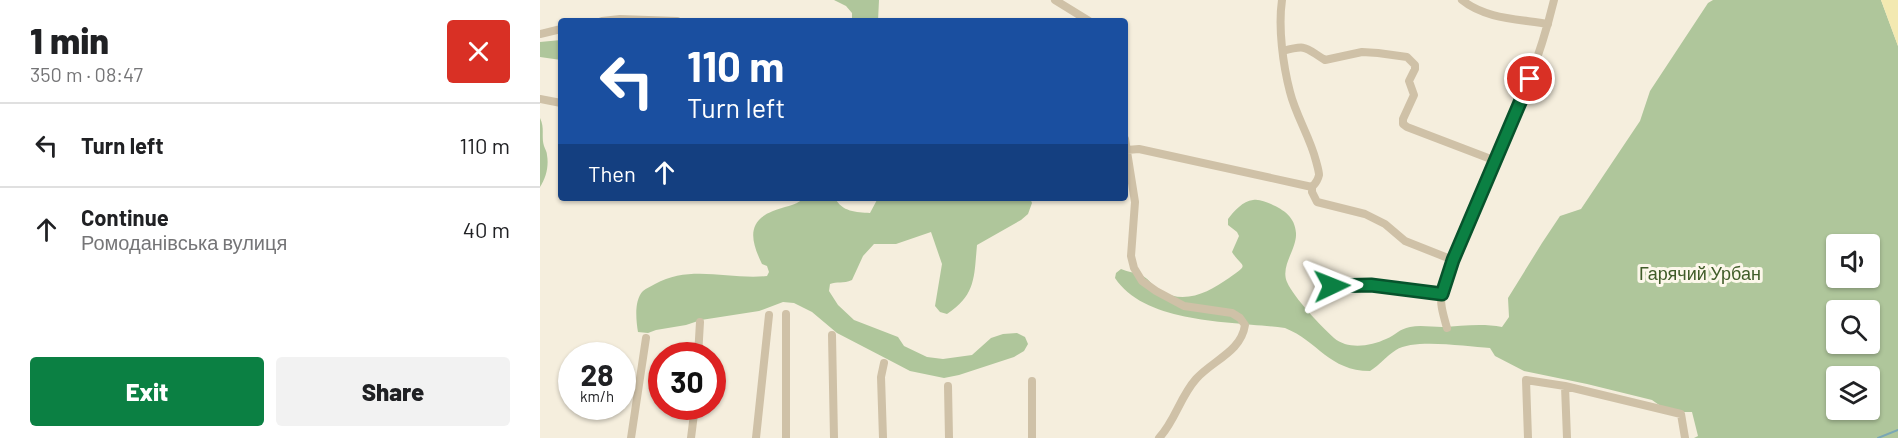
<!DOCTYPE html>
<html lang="en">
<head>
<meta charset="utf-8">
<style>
	:root { --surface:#fff; --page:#f2f2f2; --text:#202124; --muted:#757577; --line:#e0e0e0; --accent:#0b8043 }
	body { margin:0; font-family:Barlow,sans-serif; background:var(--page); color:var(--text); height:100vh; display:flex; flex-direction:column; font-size:22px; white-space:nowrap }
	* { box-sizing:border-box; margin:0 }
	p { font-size:20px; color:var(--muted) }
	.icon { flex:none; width:33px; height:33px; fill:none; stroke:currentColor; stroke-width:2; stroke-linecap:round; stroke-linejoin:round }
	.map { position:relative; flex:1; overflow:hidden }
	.side { display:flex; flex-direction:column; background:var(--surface); width:540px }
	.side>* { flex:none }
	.guide { position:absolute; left:18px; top:18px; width:570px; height:183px; border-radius:6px; box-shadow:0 2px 4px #0004; background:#1a4fa0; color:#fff; overflow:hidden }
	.tools { position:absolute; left:1286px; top:234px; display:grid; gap:12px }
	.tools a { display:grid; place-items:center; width:54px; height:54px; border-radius:6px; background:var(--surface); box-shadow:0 2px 4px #0004; font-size:30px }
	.speed { position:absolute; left:18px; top:342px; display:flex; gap:12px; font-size:30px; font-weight:700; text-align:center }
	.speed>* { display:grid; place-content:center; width:78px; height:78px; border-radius:50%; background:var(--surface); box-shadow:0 2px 4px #0004; line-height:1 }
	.speed small { font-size:15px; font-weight:400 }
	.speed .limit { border:9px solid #d22; background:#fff; color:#111 }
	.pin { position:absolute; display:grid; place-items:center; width:51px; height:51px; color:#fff; margin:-26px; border:3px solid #fff; border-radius:50%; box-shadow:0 2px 6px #0007 }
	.me { position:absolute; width:66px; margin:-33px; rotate:88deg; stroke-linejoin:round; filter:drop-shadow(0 0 4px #0008) }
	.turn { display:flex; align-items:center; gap:21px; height:126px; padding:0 30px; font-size:27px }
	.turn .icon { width:78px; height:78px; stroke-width:2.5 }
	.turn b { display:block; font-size:42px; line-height:51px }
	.then { display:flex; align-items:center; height:57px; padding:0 30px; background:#0003; gap:12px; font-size:22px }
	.round { display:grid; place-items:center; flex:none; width:63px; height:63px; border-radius:6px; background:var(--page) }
	.overview { display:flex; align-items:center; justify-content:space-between; height:102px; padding:0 30px }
	h1 { font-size:36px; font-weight:800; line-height:45px }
	.button { display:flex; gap:12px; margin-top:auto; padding:12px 30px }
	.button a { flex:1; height:69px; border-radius:6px; background:var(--accent); color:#fff; font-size:24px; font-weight:800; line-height:69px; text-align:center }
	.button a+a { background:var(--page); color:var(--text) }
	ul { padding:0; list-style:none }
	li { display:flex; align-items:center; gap:18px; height:84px; padding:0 30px; border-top:2px solid var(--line) }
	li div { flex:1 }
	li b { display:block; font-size:22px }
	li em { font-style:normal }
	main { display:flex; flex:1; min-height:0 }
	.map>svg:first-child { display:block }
	.green { fill:#afc69b; fill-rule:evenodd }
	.sand { fill:#f3e9b1 }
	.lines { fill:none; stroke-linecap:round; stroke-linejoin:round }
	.stream { stroke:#79a7b5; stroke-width:2 }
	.minor { stroke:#cfc1a7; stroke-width:8 }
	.route-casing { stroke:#07532c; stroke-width:15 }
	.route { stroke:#0b8043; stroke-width:10 }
	.labels { text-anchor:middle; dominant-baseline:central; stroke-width:6; stroke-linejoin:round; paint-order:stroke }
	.park-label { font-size:18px; fill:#405c29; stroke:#fcf7ea }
</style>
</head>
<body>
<main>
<section class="side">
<div class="overview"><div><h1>1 min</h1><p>350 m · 08:47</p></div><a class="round" style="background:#d93025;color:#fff"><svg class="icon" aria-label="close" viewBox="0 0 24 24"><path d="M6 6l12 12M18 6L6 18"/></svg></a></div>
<ul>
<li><svg class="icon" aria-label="left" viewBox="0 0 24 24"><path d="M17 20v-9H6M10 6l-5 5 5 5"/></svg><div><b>Turn left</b></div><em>110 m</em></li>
<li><svg class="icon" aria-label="ahead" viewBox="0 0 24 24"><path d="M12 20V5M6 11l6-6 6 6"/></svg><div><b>Continue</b><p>Ромоданівська вулиця</p></div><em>40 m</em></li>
</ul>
<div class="button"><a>Exit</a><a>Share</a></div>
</section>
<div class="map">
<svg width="1358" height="438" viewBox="0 0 1358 438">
	<rect width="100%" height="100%" fill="#f5eedd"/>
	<path class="green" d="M294 0H339L338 21H312V13L306 6Z
		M1173 0H1341L1358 46V438H1154L1158 436 1152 412H1129L1112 400 1047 384 984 371 955 356 950 348C927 347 875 338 856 350 846 356 840 365 830 371 789 371 778 341 745 328 694 321 606 325 575 278L576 273 581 269C588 272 597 273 603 276 610 280 614 288 621 291 645 305 669 292 689 278 711 263 702 268 692 252L699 236 697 232 688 225V219C694 211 703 201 713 200 720 199 725 202 731 204 744 210 755 217 756 233 757 249 740 266 747 282 754 298 781 326 794 338 808 350 831 346 846 339 856 335 859 329 870 327 880 325 892 327 902 327 922 326 942 323 962 327L969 317 968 298 1002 243 1020 216 1041 209 1100 121 1110 91 1168 3ZM1296 244H1329V278H1296ZM1296 310H1329V344H1296ZM1296 376H1329V410H1296Z
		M21 40V60L0 57V42Z
		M0 118C5 128 1 136 4 146 5 149 7 152 7 155 9 166 6 178 0 187Z
		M264 198H295C302 212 316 212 330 213L338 198H490L492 203 488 214 481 220 437 245C434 277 436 295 407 314L400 312 395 306 402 264 391 232 356 244H334L323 256 312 280C303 284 297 281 290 284L289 291 298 305 314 320 358 337 364 346 387 357 403 359 432 355 451 338 463 334 477 333 485 337 488 344 484 351 474 357 419 375 404 378 370 371 349 360 297 333 272 312 254 303 243 302 219 311 161 320 146 325 116 330 108 333 98 332C96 320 94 300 103 291 106 288 112 286 115 284 151 264 189 280 227 276L229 272 227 266 222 264C212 243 205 222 233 211 244 206 254 207 264 198Z"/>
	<path class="sand" d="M1341 0H1358V46Z"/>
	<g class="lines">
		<path class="stream" d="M1338 438 1358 430"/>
		<path class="minor" d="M515 0 549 21
			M742 0C738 28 743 65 750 92 756 116 770 137 776 161 777 165 779 171 779 175 778 180 775 184 772 187
			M922 0C945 19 979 19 1008 24
			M62 21 80 19 137 21
			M0 34 21 29
			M743 51C768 44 765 48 785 60L822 52 838 53 867 57 875 65V69L869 81 874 95 863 119V124L867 127 956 161
			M0 99 21 103
			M585 139 595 202 591 256 594 268 602 281 616 291 644 306 692 313 700 318 705 325C701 352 673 360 656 379 640 397 635 421 619 438
			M585 147 587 150 599 149 772 187V192L777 202 825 214 845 224 865 241 913 260
			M792 286 831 285 901 294
			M907 328C904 317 899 303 902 292 909 262 925 234 937 207 966 139 997 71 1014 0
			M292 335 294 438
			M158 356 160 322
			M492 381V438
			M408 386 409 438
			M1025 386 1027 438
			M91 438 106 338
			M151 438 155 406
			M216 438 229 315
			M246 438V314
			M343 438 341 377 344 363
			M988 438 986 380 1025 386 1141 414 1145 438"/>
	</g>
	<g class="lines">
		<defs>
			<path id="route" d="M792 286 831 285 902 294 913 260 990 79"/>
		</defs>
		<use href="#route" class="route-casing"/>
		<use href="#route" class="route"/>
	</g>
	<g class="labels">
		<g class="park-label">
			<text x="1160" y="273">Гарячий Урбан</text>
		</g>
	</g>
</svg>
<div class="tools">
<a><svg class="icon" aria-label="sound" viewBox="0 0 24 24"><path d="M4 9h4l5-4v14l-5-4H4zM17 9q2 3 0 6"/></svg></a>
<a><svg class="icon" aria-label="search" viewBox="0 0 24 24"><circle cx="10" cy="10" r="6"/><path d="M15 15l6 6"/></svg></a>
<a><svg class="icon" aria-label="layers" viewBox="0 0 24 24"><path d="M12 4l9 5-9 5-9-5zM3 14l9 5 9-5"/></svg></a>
</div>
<div class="speed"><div>28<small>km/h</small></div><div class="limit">30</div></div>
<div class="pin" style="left:990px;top:79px;background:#d93025"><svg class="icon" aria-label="arrive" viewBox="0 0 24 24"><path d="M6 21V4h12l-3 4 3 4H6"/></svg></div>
<svg class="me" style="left:792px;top:286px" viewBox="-20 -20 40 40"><path d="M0-17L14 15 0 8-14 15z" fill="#0b8043" stroke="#fff" stroke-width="4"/></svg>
<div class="guide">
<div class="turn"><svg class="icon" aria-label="left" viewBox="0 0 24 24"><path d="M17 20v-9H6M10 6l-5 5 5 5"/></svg><div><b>110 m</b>Turn left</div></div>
<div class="then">Then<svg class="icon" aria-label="ahead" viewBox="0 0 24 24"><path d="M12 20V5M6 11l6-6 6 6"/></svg></div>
</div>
</div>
</main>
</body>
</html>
